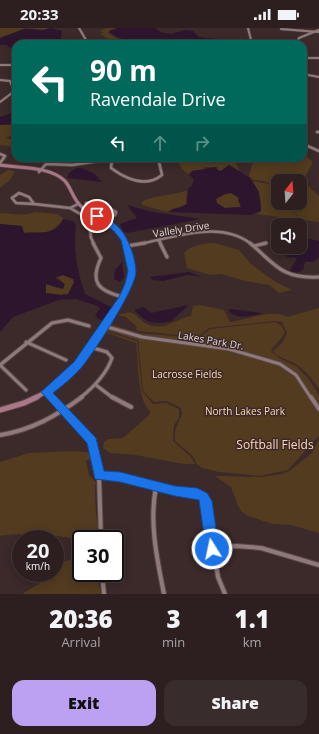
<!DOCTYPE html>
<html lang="en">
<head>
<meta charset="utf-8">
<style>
	:root { --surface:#2d1f1f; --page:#392c2c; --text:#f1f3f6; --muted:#a7a2a4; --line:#483d3d; --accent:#bca0f2 }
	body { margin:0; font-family:"Open Sans",sans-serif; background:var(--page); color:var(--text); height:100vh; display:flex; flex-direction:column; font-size:15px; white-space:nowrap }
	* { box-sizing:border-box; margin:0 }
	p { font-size:13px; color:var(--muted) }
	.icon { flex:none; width:22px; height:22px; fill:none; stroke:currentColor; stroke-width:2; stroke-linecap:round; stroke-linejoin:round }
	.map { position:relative; height:566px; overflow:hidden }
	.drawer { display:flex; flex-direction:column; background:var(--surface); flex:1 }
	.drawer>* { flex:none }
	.top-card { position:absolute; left:12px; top:12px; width:295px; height:122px; border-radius:12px; box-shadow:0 2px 10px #0003,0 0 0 1px var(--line); background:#00695c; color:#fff; overflow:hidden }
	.needle { width:26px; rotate:17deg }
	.tools { position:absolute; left:271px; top:146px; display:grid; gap:8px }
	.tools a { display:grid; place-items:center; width:36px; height:36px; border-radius:8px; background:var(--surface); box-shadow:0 2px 10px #0003,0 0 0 1px var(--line); font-size:20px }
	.speed { position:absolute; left:12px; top:502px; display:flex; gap:8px; font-size:20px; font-weight:700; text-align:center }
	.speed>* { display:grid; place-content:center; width:52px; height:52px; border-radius:50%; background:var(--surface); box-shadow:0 2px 10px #0003,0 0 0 1px var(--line); line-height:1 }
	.speed small { font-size:10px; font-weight:400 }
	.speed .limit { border:2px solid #111; border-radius:6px; background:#fff; color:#111 }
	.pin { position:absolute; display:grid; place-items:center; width:34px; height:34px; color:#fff; margin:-17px; border:2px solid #fff; border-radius:50%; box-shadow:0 1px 4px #0007 }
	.me { position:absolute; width:44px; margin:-22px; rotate:350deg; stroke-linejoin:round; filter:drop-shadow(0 0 3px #0008) }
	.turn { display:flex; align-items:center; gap:14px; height:84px; padding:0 12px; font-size:18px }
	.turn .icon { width:52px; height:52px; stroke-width:2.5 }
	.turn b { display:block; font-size:28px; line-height:34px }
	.lanes { display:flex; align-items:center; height:38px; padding:0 12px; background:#0003; justify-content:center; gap:20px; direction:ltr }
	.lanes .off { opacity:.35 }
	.eta { display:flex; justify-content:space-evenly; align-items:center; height:68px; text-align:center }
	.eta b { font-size:24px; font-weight:800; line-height:28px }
	.button { display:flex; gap:8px; margin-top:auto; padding:8px 12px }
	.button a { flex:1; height:46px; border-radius:12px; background:var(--accent); color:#111; font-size:16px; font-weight:800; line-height:46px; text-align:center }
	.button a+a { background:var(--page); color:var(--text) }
	.status { display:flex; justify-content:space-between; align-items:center; height:28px; padding:0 20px; background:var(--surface); direction:ltr }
	.status svg { height:11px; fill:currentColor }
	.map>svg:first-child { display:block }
	.green { fill:#523b1f }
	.water { fill:#2d162d; fill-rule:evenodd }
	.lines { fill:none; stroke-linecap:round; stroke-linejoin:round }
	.street-far3-casing { stroke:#584849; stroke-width:3 }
	.street-far2-casing { stroke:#584849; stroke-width:4 }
	.street-far1-casing { stroke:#584849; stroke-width:5 }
	.street-casing { stroke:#584849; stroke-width:6 }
	.secondary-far2-casing { stroke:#584849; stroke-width:4.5 }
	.secondary-far1-casing { stroke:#584849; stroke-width:6 }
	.secondary-casing { stroke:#584849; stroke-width:7 }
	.street-far3 { stroke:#907979; stroke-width:2 }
	.street-far2 { stroke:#907979; stroke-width:2.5 }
	.street-far1 { stroke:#907979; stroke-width:3 }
	.street { stroke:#907979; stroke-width:4 }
	.secondary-far2 { stroke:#a97787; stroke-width:3 }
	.secondary-far1 { stroke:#a97787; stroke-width:4 }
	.secondary { stroke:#a97787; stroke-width:5 }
	.route { fill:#1a73e8; stroke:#114b97 }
	.labels { text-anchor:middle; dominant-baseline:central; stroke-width:3; stroke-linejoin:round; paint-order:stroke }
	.street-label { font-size:10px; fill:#e2d5d5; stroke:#3c2929 }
	.park-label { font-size:10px; fill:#fed9b0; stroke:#3c2929 }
	.near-park-label { font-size:12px; fill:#fed9b0; stroke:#3c2929 }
</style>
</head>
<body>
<div class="status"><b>20:33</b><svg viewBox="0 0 49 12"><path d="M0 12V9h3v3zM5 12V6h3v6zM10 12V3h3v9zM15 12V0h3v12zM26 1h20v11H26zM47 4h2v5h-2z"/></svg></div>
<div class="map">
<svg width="319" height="566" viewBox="0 0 319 566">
	<rect width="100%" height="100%" fill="#3c2929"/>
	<path class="green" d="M0 0H50L43 2 25 0 0 10Z
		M107 0H119L110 2 108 5 116 10 126 13 127 16H111L110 12 100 6 104 4 99 3Z
		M16 96V106L5 110 16 112V122L9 118 0 117V97Z
		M303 126 313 134 303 153 319 168V191L297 187 287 176 300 175V153H278V159L263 153 253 152 249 148 252 137 256 130H303Z
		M176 130H233L240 143 229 137 221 143 218 142 217 139H205L204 142H193L188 146 182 141Z
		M8 142 15 143 10 152 0 160V147Z
		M252 153 275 157 278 163V175H285L296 187 319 191V194L256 186 261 183C262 173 258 161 252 153Z
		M187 162 186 176C180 180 173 179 167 184L142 177V174C149 168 176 167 187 162Z
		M231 165 239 170 241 179 225 180 217 175 216 171 225 166Z
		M35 184 58 186 64 191C48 208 47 204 24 205L21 198 0 196V185C14 185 22 189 35 184Z
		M215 215 239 222 251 236 259 242 276 254 292 262 279 265 269 257 245 253 221 246 210 247 187 240 184 225C190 217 205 215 215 215Z
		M63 247 73 251 74 254 68 266 61 267 46 265V256L57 260 63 254 55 248Z
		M200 277 224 282 230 294C245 292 275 280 287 289L319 280V361C313 352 306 343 297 337 289 331 278 331 273 323L282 315 287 305 282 294 275 293 209 300 198 309 139 303 136 302 137 299 126 289 117 287 130 284C137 286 139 292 145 295 164 305 174 291 191 288L193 278Z
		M275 294 281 297 285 304C282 312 275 315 271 323L279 330 296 338 308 350 319 367V408L288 442 260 448 219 444 202 440 196 435 193 428 175 413C174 399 178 397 182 386L181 380 167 373 154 374 143 363 138 312 105 302 110 296 139 305 198 310 210 301Z
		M105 300V303L137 313 142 363 153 376 166 375 179 381V390L174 397 173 413 191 429 195 436H184L135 427 110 425 103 420 104 414 108 411 123 410 149 387 150 383C137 373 138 331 136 315L102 303Z
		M319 411V505L291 497 273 496 248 488 241 483 238 478 231 459 215 448 260 449 282 446 289 443 312 425Z
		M74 423 87 424 94 428V430L86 433 89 447 96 454C94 460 96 491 98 499 88 517 65 508 50 507 41 506 6 506 0 508V434L29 425Z
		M81 530V545H96L101 566H22L39 556 48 545H55V535Z"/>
	<path class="water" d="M51 0 62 3 60 15 16 16V22L8 19 7 17H0V10L25 1 43 2Z
		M118 0H155L163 5 171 6 185 2 193 3 199 9 217 11 207 16H134L133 13 128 16 127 12 117 9 109 4 111 2Z
		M16 81V96L0 97V89L9 86Z
		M229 137 250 150 259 164 261 183 251 187 169 184C174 179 181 181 187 176L188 161 192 158 194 151 189 147 193 143 216 139 217 142 221 143ZM231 165 239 170 238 172 241 179 225 180 217 175 216 171 225 166Z
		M76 140H82L95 146 102 154 67 150 69 145Z
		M127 177 152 184 201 191 127 205 123 203 120 196 137 190Z
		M63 191 73 193 76 196C73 221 77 243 85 266L113 280 103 293 98 291 95 287 100 281 98 278 76 271 59 272 13 289 0 304V196L22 198 24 205C39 203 55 209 63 191ZM63 247 73 251 74 254 68 266 61 267 46 265V256L63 261 65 256 55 250Z
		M300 209 319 213V230L313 234H305L303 242 296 245 289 243 297 231 294 229 289 230 283 226H291L300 219Z
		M122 234 124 250 120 254 114 251 115 242Z
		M189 244 202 249 188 247 163 253 153 252 150 249Z
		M188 277C183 284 177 286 172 293 154 297 147 296 134 282L144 279 151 285Z
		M230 281 261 285V286C250 288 235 292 228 282Z"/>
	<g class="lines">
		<defs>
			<path id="street-far3" d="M79 0 86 12 85 16
				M248 0 252 16
				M281 1 318 4
				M296 16 299 10 319 2
				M303 30H319
				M0 37H16
				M303 46 319 49
				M0 52 10 53 13 60 12 65 0 74"/>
			<path id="street-far2" d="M317 104H319
				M303 116 319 123
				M0 126 5 128 0 135
				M112 131 156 132 159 134 162 147C146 160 126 151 111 140Z
				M39 144 46 136 72 137 112 131
				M19 165 29 169 34 176 16 175 12 170Z
				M86 175 109 180 116 184 115 187 104 191
				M34 176 70 180 89 191 91 210 94 216
				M70 180 78 176
				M90 184 98 177
				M159 212 161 216
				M140 216C173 209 221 192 251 216
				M264 216 266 215"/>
			<path id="street-far1" d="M93 215 101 230C89 255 99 263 123 269
				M160 215 167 229
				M250 215C275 236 281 251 319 249
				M127 218 145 215
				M254 218 266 215
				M104 298 142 309 229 321 280 336 296 347 311 370
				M26 314 66 332
				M0 337 52 295 68 292 89 298
				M0 337 26 362
				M96 357 113 370
				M47 364 52 370
				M80 370C94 359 106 347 112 330L107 324 90 319"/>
			<path id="street" d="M51 369 93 413 99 447 101 511
				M112 369 131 379
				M311 369 319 381
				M0 407C32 402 56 388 82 369
				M99 447 120 449 175 463 197 465 206 473 218 549 225 566
				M156 459C149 494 157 531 164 566
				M212 521 236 518 261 520 319 537
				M102 545 104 566"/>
			<path id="secondary-far2" d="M0 137C19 140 50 138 65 153 72 161 73 172 82 179 100 192 114 195 126 216"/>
			<path id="secondary-far1" d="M35 370C69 353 89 322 109 291 115 280 123 271 127 259 132 245 133 228 125 215"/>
			<path id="secondary" d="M0 382 24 375 37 369"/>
		</defs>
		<use href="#street-far3" class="street-far3-casing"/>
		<use href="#street-far2" class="street-far2-casing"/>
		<use href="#street-far1" class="street-far1-casing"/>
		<use href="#street" class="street-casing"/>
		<use href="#secondary-far2" class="secondary-far2-casing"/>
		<use href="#secondary-far1" class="secondary-far1-casing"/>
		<use href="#secondary" class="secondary-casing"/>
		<use href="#street-far3" class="street-far3"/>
		<use href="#street-far2" class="street-far2"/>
		<use href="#street-far1" class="street-far1"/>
		<use href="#street" class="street"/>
		<use href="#secondary-far2" class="secondary-far2"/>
		<use href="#secondary-far1" class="secondary-far1"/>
		<use href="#secondary" class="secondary"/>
	</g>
	<path class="route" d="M94 186C102 184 115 195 120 201 129 211 135 229 136 243 137 259 93 326 81 340 73 349 63 357 53 365L96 410 104 443 120 444 175 458 197 460 207 465 212 473 219 521 217 525 212 527 208 525 206 521 199 472 175 468 120 454 95 451 87 415 41 364 74 334 119 269 125 256 128 243 121 212 114 203 94 189Z"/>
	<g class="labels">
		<g class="street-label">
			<text transform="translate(181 201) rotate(-9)">Vallely Drive</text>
			<text transform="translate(211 312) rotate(10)">Lakes Park Dr.</text>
		</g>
		<g class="park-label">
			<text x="187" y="346">Lacrosse Fields</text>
			<text x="245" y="383">North Lakes Park</text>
		</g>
		<g class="near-park-label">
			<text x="275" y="416">Softball Fields</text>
		</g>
	</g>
</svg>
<div class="tools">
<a><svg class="needle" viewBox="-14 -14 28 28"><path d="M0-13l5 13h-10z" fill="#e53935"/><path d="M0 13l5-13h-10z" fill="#a7a2a4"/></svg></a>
<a><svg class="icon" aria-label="sound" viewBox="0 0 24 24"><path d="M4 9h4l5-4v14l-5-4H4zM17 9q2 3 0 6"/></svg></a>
</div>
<div class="speed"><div>20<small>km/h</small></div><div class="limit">30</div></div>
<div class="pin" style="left:97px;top:188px;background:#d93025"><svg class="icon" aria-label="arrive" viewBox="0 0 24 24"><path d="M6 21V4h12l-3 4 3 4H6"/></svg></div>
<svg class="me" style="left:212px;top:521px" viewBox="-20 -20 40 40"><circle r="17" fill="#1a73e8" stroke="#fff" stroke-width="3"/><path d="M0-11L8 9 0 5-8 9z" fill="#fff"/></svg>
<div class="top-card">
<div class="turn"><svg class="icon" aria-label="left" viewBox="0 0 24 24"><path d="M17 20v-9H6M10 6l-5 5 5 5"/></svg><div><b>90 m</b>Ravendale Drive</div></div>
<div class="lanes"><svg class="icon" aria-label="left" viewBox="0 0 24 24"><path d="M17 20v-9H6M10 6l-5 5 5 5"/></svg><svg class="icon off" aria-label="ahead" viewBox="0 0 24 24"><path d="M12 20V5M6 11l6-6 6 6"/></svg><svg class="icon off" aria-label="right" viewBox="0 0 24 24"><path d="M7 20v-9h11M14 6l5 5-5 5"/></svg></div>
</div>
</div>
<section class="drawer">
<div class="eta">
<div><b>20:36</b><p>Arrival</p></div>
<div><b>3</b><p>min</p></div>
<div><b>1.1</b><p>km</p></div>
</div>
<div class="button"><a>Exit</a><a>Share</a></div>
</section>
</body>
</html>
